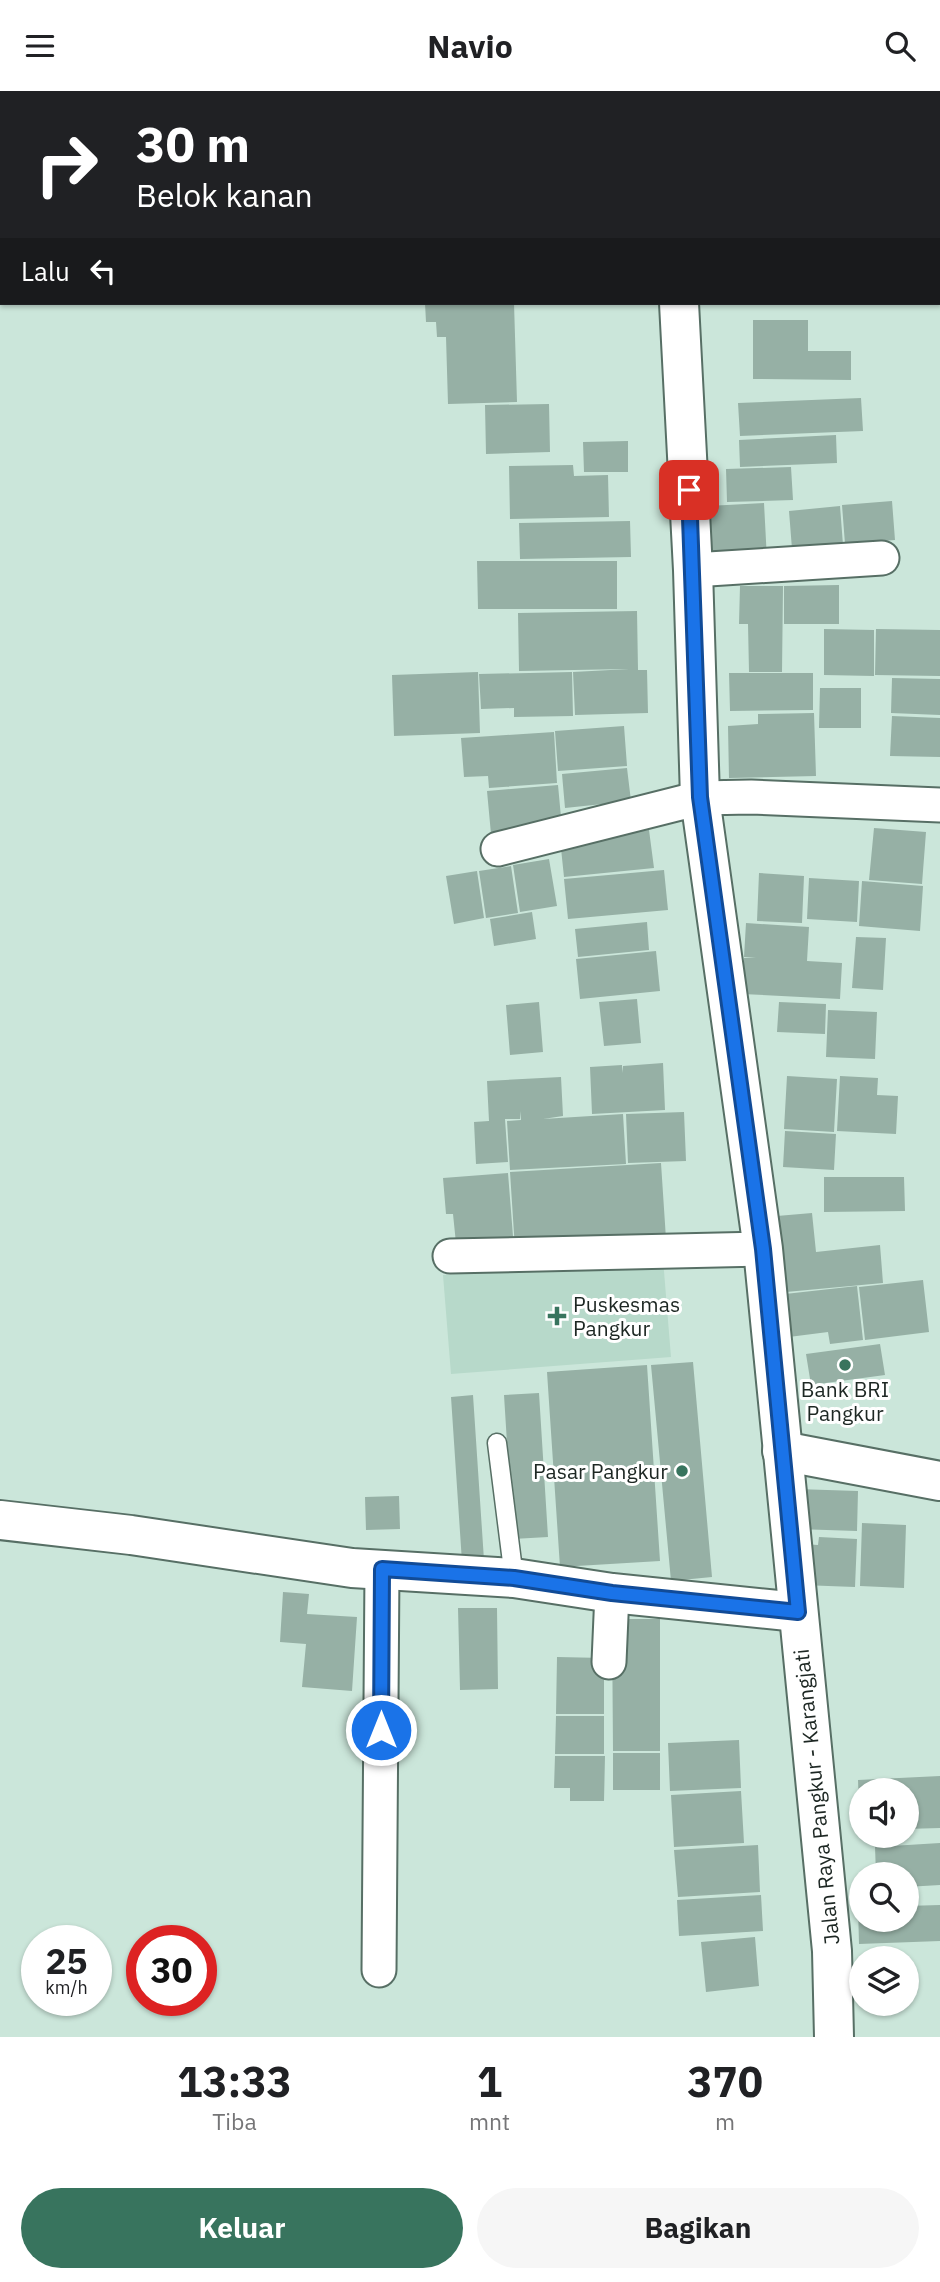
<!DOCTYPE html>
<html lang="id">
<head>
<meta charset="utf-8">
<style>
	:root { --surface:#fff; --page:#f6f6f6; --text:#202124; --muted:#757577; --accent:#38745e }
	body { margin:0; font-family:"IBM Plex Sans",sans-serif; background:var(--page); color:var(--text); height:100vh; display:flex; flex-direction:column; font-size:26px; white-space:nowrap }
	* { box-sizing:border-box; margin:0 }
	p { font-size:23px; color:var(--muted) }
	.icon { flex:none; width:38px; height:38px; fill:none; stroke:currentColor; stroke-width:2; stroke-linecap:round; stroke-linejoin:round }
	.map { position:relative; height:1946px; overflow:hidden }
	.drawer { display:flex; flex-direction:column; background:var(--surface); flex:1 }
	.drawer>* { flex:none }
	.hud { position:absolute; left:0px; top:0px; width:942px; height:214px; box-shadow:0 2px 5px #0004; background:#202124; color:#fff; overflow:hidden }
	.fabs { position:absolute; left:849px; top:1687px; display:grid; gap:14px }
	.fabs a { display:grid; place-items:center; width:70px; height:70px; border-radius:50%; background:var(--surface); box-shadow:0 2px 5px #0004; font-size:35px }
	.speed { position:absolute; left:21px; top:1834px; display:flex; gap:14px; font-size:35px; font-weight:700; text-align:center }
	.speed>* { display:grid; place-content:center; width:91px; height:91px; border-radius:50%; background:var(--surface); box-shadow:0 2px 5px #0004; line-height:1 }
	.speed small { font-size:18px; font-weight:400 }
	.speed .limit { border:10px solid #d22; background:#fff; color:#111 }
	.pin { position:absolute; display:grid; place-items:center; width:60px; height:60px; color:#fff; margin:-30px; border-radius:14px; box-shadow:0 4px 10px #0006 }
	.me { position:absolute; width:77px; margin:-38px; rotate:0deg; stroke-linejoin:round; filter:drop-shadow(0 0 5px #0008) }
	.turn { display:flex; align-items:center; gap:24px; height:147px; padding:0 21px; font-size:32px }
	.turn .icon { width:91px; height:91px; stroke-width:2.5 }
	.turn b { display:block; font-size:49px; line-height:60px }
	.then { display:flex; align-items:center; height:66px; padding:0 21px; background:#0003; gap:14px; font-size:26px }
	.eta { display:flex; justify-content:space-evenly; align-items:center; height:119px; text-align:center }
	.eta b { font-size:42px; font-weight:800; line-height:49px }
	.primary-button { display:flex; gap:14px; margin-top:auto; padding:14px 21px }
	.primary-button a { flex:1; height:80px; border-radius:42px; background:var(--accent); color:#fff; font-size:28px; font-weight:800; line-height:80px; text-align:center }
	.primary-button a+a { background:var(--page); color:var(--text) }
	header { display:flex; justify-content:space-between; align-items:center; height:91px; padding:0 21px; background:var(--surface); font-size:32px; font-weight:800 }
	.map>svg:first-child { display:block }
	.built { fill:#b7d9ca }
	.building { fill:#96b0a5 }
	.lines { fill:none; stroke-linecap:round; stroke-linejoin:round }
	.service-casing { stroke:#576f65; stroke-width:21 }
	.minor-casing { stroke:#576f65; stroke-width:37 }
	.tertiary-casing { stroke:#576f65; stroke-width:42 }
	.secondary-casing { stroke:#576f65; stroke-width:42 }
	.service { stroke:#fff; stroke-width:18 }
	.minor { stroke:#fff; stroke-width:33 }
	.tertiary { stroke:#fff; stroke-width:38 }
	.secondary { stroke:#fff; stroke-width:38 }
	.route-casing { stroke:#114b97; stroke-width:18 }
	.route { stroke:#1a73e8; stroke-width:12 }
	.poi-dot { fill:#38745e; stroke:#fff; stroke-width:2.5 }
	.labels { text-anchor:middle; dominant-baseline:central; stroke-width:6; stroke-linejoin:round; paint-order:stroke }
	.poi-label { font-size:21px; fill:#1d2723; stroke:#fff; text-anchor:start }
	.street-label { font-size:21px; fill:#1d2723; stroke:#fff }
</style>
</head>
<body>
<header><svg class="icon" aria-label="menu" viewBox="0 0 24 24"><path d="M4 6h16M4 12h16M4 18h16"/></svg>Navio<svg class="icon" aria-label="search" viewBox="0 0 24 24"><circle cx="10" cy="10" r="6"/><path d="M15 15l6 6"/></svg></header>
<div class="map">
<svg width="940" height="1946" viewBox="0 0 940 1946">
	<rect width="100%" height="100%" fill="#cbe6da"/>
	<path class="built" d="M663 1168 671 1266 451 1283 443 1184Z"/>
	<path class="building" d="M425 212H514L517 311 448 313 446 246H437L436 231H426Z
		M753 229H808V260H851V289L753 288Z
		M861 307 863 340 740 345 738 312Z
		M549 313 550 361 486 363 485 314Z
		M836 344 837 372 740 376 739 349Z
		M628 350V381H584L583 351Z
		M573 374 574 385 608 384 609 426 510 428 509 375Z
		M791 376 793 409 727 411 726 378Z
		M892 410 895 449 845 453 842 414Z
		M764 412 767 469 711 471 708 415Z
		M840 415 843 454 792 458 789 420Z
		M630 430 631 466 520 468 519 432Z
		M477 470H617V518H478Z
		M839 494V533H784V495Z
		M740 495H783L782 581H749L748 533H739Z
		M637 520 638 579H647L648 622 575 624 573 581 629 578 519 580 518 522Z
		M824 538 874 539V585L824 584Z
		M876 538 940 539V585L875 584Z
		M478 581 480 642 394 645 392 584Z
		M572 581 573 625 514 626V617L481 618 479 583Z
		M729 582H813V619L730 620Z
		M892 587 940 588V624L891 622Z
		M820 597H861V637H819Z
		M814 622 816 685 729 687 728 635 758 633V623Z
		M892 625 940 627V666L890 665Z
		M624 635 627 675 558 680 555 640Z
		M554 641 557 692 489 697 488 685 464 686 461 647Z
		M627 677 631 710 565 717 562 683Z
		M558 694 562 737 491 743 487 700Z
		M874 737 926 741 922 793 869 789Z
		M649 739 654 777 564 786 560 748Z
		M549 768 557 815 520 821 513 774Z
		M511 775 518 822 486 827 479 780Z
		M664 779 668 819 568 828 564 788Z
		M477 780 484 827 454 833 446 785Z
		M759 782 804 785 802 832 757 830Z
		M809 787 859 790 857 831 807 828Z
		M862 790 923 795 920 840 859 835Z
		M532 821 536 848 494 855 490 828Z
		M647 831 649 859 578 866 575 838Z
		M746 832 809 836 807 870 842 872 840 908 742 903 744 867H756L744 866Z
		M856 846 886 847 883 899 852 897Z
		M656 860 660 900 580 908 576 868Z
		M637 908 641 952 604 955 599 911Z
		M539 911 543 961 510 964 506 914Z
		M779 911 826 913 825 943 777 941Z
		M828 919 877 921 875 968 826 966Z
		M663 972 665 1019 592 1023 590 976 622 974V982L623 975Z
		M787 985 837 988 834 1041 784 1038Z
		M840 985 878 987 877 1004 898 1005 896 1043 837 1040Z
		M561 986 563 1025 543 1028 623 1023 626 1073 510 1079 507 1030 521 1029 520 1020V1028H505L508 1071 476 1073 474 1031 489 1030 487 990Z
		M684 1021 686 1070 628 1072 626 1023Z
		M785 1040 836 1043 834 1079 783 1076Z
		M661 1072 666 1148 515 1158 510 1081Z
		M508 1082 514 1158 457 1162 453 1123H446L443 1087Z
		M824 1086H904L905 1120 824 1121Z
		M812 1122 816 1161 880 1154 883 1192 786 1201 777 1125Z
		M923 1189 929 1241 865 1249 859 1196Z
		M857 1195 863 1249 830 1253 828 1241 781 1247 776 1204Z
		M880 1253 885 1284 811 1294 806 1263Z
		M693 1271 712 1486 671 1490 651 1274Z
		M647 1274 660 1470 560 1476 547 1281Z
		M539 1302 548 1446 513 1448 504 1304Z
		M473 1304 484 1469 462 1471 451 1306Z
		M796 1398 858 1400 857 1440 796 1438Z
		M399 1405 400 1438 366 1439 365 1406Z
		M862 1432 906 1434 904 1497 860 1495Z
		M819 1446 857 1448 855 1496 802 1494 803 1453 818 1454Z
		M283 1501 309 1503 307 1523 357 1526 352 1600 302 1596 306 1553 280 1551Z
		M458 1517H497L498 1598 460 1599Z
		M612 1528H660V1660H613Z
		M557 1566 604 1567V1623H556Z
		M556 1625H604V1663H555Z
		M739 1649 741 1697 670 1700 668 1652Z
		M613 1662H660V1699H613Z
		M555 1665H605L604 1710H570V1697H554Z
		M940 1685V1737L906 1738V1699H861V1718H859L858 1689Z
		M741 1700 744 1752 674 1756 671 1704Z
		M940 1752V1794L906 1796V1783H876L875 1756Z
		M758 1754 760 1801 678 1806 674 1759Z
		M761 1804 763 1840 679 1845 677 1809Z
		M940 1814V1850L859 1853 858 1816H861V1829H906V1815Z
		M755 1846 759 1895 706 1901 701 1851Z"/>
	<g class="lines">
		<defs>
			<path id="service" d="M497 1352 514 1487"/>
			<path id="minor" d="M693 479 882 467
				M498 758 700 707 751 706 940 714
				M450 1165 763 1158
				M609 1571 612 1502
				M379 1879 382 1478"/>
			<path id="tertiary" d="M782 1360 940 1390
				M0 1429 131 1444 352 1477 514 1487 612 1502 798 1521"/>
			<path id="secondary" d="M665 0V2
				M679 212 693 479 700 707 763 1158 832 1860 834 1946"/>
		</defs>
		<use href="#service" class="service-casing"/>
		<use href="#minor" class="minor-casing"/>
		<use href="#tertiary" class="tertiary-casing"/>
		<use href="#secondary" class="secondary-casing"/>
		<use href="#service" class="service"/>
		<use href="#minor" class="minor"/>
		<use href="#tertiary" class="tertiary"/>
		<use href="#secondary" class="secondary"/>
	</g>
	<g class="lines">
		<defs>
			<path id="route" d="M381 1639 382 1478 514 1487 612 1502 798 1521 763 1158 700 706 689 399"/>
		</defs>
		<use href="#route" class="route-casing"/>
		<use href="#route" class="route"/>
	</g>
	<g class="poi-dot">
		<path d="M553.5 1214.5h7v7h7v7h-7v7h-7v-7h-7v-7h7z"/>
		<circle cx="845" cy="1274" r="7"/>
		<circle cx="682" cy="1380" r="7"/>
	</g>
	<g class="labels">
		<g class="poi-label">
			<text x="573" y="1213">Puskesmas<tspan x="573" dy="24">Pangkur</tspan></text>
			<text x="845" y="1298" text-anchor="middle">Bank BRI<tspan x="845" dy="24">Pangkur</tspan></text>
			<text x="668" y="1380" text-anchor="end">Pasar Pangkur</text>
		</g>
		<g class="street-label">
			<text transform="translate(816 1706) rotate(-96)">Jalan Raya Pangkur - Karangjati</text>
		</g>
	</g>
</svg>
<div class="fabs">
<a><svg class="icon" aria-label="sound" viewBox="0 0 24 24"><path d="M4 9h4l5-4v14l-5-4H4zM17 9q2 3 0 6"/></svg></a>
<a><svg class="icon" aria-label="search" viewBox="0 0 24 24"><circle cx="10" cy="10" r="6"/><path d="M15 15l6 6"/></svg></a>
<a><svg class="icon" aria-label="layers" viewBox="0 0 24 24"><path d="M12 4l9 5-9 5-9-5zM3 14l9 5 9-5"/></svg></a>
</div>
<div class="speed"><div>25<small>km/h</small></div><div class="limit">30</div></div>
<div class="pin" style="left:689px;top:399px;background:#d93025"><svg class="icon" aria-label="arrive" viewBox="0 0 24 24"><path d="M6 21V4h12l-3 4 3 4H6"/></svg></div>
<svg class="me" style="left:381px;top:1639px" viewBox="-20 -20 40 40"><circle r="17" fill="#1a73e8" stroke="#fff" stroke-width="3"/><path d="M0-11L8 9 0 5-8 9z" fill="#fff"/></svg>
<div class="hud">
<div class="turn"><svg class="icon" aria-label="right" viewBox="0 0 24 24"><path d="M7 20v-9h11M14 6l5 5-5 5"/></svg><div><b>30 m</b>Belok kanan</div></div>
<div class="then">Lalu<svg class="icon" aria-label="left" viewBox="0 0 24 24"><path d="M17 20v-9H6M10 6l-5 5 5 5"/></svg></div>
</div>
</div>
<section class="drawer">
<div class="eta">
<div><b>13:33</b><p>Tiba</p></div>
<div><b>1</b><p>mnt</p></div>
<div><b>370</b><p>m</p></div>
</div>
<div class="primary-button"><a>Keluar</a><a>Bagikan</a></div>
</section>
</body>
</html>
